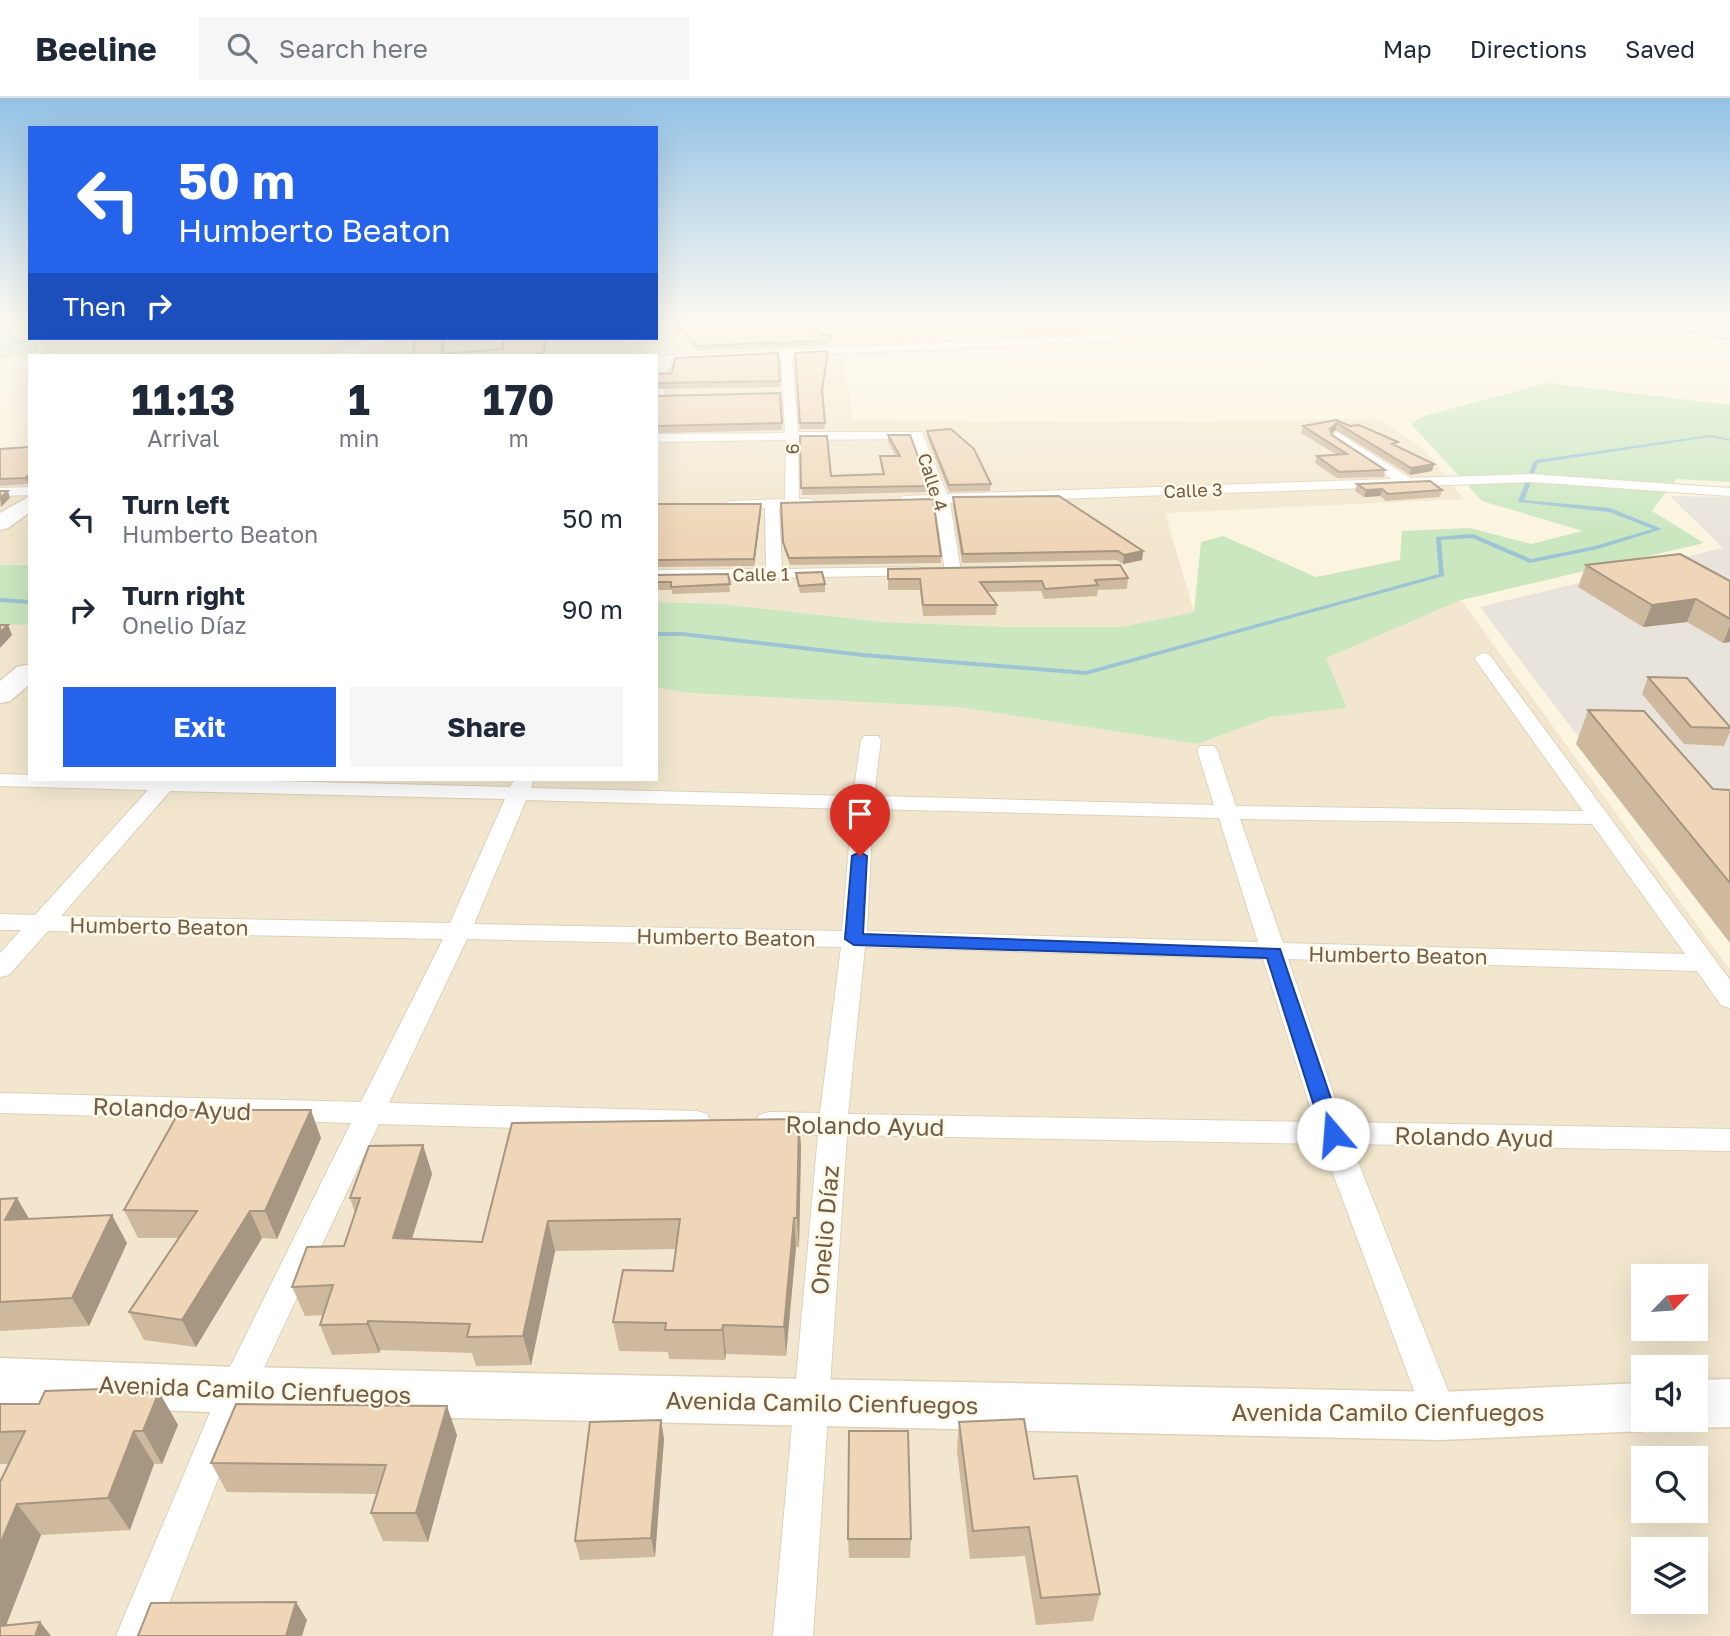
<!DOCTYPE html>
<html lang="en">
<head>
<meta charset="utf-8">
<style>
	:root { --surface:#fff; --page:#f6f6f7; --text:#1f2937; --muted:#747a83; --line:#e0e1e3; --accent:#2563eb }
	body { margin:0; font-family:"Golos Text",sans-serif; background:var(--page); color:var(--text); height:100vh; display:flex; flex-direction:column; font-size:26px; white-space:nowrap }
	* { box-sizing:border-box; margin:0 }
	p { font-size:23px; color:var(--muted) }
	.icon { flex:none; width:38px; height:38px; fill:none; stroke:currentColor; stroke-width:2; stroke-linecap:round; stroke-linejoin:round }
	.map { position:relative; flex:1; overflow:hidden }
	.side { position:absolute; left:28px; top:256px; width:630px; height:427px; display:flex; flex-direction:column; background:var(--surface); border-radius:0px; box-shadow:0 7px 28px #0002 }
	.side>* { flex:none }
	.banner { position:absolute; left:28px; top:28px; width:630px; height:214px; border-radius:0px; box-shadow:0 7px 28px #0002; background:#2563eb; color:#fff; overflow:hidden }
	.needle { width:46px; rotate:65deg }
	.fabs { position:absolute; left:1631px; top:1166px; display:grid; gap:14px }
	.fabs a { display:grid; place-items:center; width:77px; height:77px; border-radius:0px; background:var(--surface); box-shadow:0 7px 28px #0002; font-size:35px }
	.pin { position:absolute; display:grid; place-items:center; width:60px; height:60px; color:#fff; margin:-72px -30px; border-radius:50% 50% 50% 0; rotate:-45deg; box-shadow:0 0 7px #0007 }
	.pin .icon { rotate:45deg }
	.me { position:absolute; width:77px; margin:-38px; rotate:342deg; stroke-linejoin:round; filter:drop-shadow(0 0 5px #0008) }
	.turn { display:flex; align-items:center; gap:24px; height:147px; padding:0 35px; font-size:32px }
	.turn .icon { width:91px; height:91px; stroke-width:2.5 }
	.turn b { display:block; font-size:49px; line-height:60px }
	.then { display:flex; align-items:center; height:66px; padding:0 35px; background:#0003; gap:14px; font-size:26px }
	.eta { display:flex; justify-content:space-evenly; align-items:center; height:119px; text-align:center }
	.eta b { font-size:42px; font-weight:700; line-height:49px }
	.action { display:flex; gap:14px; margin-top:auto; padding:14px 35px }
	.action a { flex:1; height:80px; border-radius:0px; background:var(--accent); color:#fff; font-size:28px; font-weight:700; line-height:80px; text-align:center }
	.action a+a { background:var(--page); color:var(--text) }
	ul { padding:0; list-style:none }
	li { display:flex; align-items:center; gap:21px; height:91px; padding:0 35px }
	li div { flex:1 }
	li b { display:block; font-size:26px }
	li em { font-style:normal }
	header { display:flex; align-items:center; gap:42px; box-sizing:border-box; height:98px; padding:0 35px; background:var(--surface); border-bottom:2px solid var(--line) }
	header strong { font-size:33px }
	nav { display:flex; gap:38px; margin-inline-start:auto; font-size:24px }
	.search { width:490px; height:63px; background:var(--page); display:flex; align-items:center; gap:18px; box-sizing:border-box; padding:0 24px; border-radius:0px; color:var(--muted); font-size:26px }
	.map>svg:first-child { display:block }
	.residential { fill:#f2e7ce; fill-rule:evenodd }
	.industrial { fill:#e9e4db }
	.green { fill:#cae7bf }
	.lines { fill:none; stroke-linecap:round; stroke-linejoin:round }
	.stream { fill:#9cc4d5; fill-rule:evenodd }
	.street-casing { stroke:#ded1bc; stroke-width:2 }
	.secondary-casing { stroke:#e0d0b7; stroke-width:3 }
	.street { fill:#fff; fill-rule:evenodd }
	.secondary { fill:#fff; fill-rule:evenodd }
	.wall { fill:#ceb89e }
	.shaded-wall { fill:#a79681 }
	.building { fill:#efd6b8; stroke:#a79681; stroke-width:2 }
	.route { fill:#2563eb; stroke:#184099; stroke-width:2 }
	.labels { text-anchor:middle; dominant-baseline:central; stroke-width:5; stroke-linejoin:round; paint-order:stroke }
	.far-street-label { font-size:18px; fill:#705c48; stroke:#fef8e5 }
	.street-label { font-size:21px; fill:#705c48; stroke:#fef8e5 }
	.near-street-label { font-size:24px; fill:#705c48; stroke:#fef8e5 }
</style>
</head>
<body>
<header>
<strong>Beeline</strong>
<div class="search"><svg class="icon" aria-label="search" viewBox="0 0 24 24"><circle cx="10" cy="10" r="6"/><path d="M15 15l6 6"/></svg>Search here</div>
<nav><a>Map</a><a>Directions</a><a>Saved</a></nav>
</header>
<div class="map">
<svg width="1730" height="1538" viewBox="0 0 1730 1538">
	<rect width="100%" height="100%" fill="#fbf4df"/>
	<path class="residential" d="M656 223H1113L1133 244 843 259 853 321 1084 324 1380 321 1424 351 1464 401 1165 415 1194 514 1121 529H1007L883 524 722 506 656 504V257H309L350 240H656Z
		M30 353V467H0V356Z
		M1461 502 1730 872V1538H0V526L30 527V681H656V589L689 595 958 609 1198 646 1270 619 1347 610 1325 560ZM1643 1178H1696V1230H1643ZM1643 1269H1696V1321H1643ZM1643 1360H1696V1412H1643ZM1643 1451H1696V1503H1643Z"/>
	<path class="industrial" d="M1670 398 1730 399V839L1480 509 1723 450Z"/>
	<path class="green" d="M0 223H30V240H39L37 255 0 261Z
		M1547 285 1730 307V384L1676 381 1652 413 1704 445 1461 502 1326 560 1347 610 1270 619 1198 646 958 609 689 595 656 589V504L722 506 883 524 1007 529H1121L1194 514 1201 444 1223 438 1316 479 1400 462 1402 433 1470 430 1531 446 1583 433 1482 403 1411 326 1424 318Z
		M0 467H30V527L0 526Z"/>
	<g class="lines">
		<path class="stream" d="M1292 223 1506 225 1607 223 1580 226 1506 227 1299 226Z
			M1630 223H1638L1730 241V243Z
			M0 229H1L25 245 0 250V248L19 244 0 232Z
			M1710 337 1730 341V343L1710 339 1538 365 1534 376 1529 375 1533 364 1536 362Z
			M1528 383 1531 385 1524 402 1610 410 1662 431 1598 451 1530 465 1472 440 1441 442 1444 478 1086 577 863 559 682 538H656V534H682L863 555 1086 573 1439 476 1436 439 1473 436 1531 461 1595 448 1653 431 1609 414 1519 404 1518 403 1525 385Z
			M0 500 30 502V506L0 504Z"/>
		<defs>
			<path id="street" d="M1113 237 1117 238V242L792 258 798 334H922L947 396 1392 381 1332 341 1331 338 1337 334 1410 380 1530 376 1730 390V398L1530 384 950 405 961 474 953 479 945 474 935 405 904 406 897 402 904 398 933 397 912 341 798 342 799 401H811L818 405 811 409 779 410 782 471 918 469 924 471 926 474 924 477 656 482V472L766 471 765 410 729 411 722 407 729 403 785 401 786 342 656 344V336L785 335 781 259 670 264 662 311 656 315 659 264H656V258Z
				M30 389V397L0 398V390Z
				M1483 555 1489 556 1730 882V910L1721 907 1697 873 1288 861 1343 1024 1730 1031V1053L1351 1046 1458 1318 1452 1330 1440 1334 1428 1330 1322 1046 847 1037 813 1538H773L818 1037 769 1036 759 1033 755 1025 759 1017 769 1014 820 1015 841 849 467 841 389 1005 697 1013 707 1016 711 1024 707 1032 697 1035 379 1026 252 1295 156 1538H116L224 1281 351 1025 0 1015V995L361 1004 443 841 48 833 9 877 0 879V855L21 832H0V816L35 817 148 692 0 688V676L30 677V681H192L510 689 515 681H531L533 684 531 690 853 698 861 642 864 638H878L881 642 874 698 1214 707 1197 652 1200 648H1214L1217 652 1236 708 1583 713 1474 560ZM170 693 505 701 450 825 61 818ZM526 702 852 711 842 833 474 826ZM873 711 1219 720 1258 844 867 833ZM1240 721 1592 726 1685 856 1283 845ZM865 849 1263 861 1315 1024 848 1016Z"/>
			<path id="secondary" d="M370 240H391L356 257H335Z
				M30 398V414L8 430 0 432V415Z
				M26 567 30 568V586L10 603 0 605V583L17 569Z
				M0 1260 236 1269 1440 1294 1643 1285V1321H1663L1661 1326 1643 1333 1440 1342 236 1315 0 1306Z
				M1730 1281V1329L1696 1330 1678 1323 1696 1321V1282Z"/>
		</defs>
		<use href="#street" class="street-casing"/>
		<use href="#secondary" class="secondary-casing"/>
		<use href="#street" class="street"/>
		<use href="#secondary" class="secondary"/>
	</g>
	<path class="wall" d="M669 223H809L822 237H831V242L830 247 697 253Z
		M977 223H1075L1083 230 1082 236 1030 238 1023 232 980 234Z
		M828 253 822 295 825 331H800L795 255Z
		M778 255 780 289 656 291V276L672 275Z
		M780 295 782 332 656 335V298Z
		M1336 322 1397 348 1432 373 1410 377 1336 332 1331 335 1332 337 1385 372 1384 379 1337 380 1315 365 1317 358 1337 357 1301 335 1303 328Z
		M927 333 991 386 990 393 949 394 927 339Z
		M888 337 929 388V394L802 397 800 338 831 378 883 376 880 365V358H896L888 344Z
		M30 349 28 386 0 388V351Z
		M1357 386 1442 392 1440 399 1386 403 1380 398 1364 399 1355 393Z
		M953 399 1143 453 1142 462 1123 466 1117 462 962 465 953 408Z
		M781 405 941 458V465L790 467 784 451Z
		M656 406H761V413L754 468 656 469Z
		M1586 467 1730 483V544L1723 545 1687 524 1643 529 1578 489Z
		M888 471 1128 480 1127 491 1098 492 1097 498 1044 501 1041 493 988 494 997 507 996 517 923 518 920 492H888Z
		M796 475 825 486V494L800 495 797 482Z
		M728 476 730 494 672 496V492H656V477Z
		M1648 579 1730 629V634L1724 648 1684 646 1642 596Z
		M1588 612 1713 691 1730 692V845L1576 646Z
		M799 1021 801 1050 799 1149H796L786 1258 726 1256 725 1262 669 1261 668 1254 619 1253 613 1224 673 1173 676 1151 555 1153 531 1267 476 1268 472 1255 380 1252 379 1255 332 1257 320 1227 323 1217 305 1218 292 1189 344 1148 355 1115 350 1100 423 1047 432 1076 412 1141 482 1144Z
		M321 1040 277 1141 262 1140 196 1249 144 1242 129 1214 179 1140H138L124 1112Z
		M0 1101 29 1120 127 1145 89 1228 0 1233Z
		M131 1290 134 1295 159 1294 178 1327 162 1366H154L130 1432 41 1437 6 1527 40 1524 51 1538H0L9 1366H0V1306H39Z
		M661 1322 664 1341 655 1459 580 1462 575 1443Z
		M959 1324 1034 1381 1100 1496 1093 1523 1036 1527 1025 1458 970 1461 957 1353Z
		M457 1337 428 1444 383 1443 371 1415 377 1396 227 1394 211 1365Z
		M848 1441H911L910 1460H849Z"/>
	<path class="shaded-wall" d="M443 240H445L443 257H442Z
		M545 240H546L545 257H538Z
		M828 253V259L822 297V291Z
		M1337 325 1336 332 1329 337 1330 331Z
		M1434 366 1432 373 1410 377 1411 370Z
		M30 376V385L28 386 25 380Z
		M1382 391 1380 398 1364 399 1366 392Z
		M8 393 10 400 1 409 0 400Z
		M761 406V413L754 468V461Z
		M1143 453 1142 462 1123 466 1124 457Z
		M1696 501 1687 524 1643 529 1652 507Z
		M8 527 12 537 0 550V534Z
		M1730 528V544L1723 545Z
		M311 1012 321 1040 277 1141 265 1113Z
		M799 1021 801 1050 799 1149 797 1120Z
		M423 1047 432 1076 403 1169 393 1140Z
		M17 1100 34 1129 5 1122Z
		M250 1113 262 1140 196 1249 182 1222Z
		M112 1117 127 1145 89 1228 72 1200Z
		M794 1120 796 1149 786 1258 784 1229Z
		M548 1123 555 1153 531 1267 523 1238Z
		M368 1223 380 1252 379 1255 367 1226Z
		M723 1227 726 1256 725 1262 722 1232Z
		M131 1290 149 1320 159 1294 178 1327 162 1366 143 1333 128 1295Z
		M447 1308 457 1337 428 1444 416 1415Z
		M661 1322 664 1341 655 1459 651 1440Z
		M134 1333 154 1366 130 1432 108 1400Z
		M17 1406 41 1437 2 1538H0V1446Z
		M296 1504 307 1522 302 1538H286Z
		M40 1524 51 1538H35Z"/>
	<path class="building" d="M674 223H809L822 237H831L830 242 697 248Z
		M979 223H1075L1083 230 1030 233 1024 226 980 228Z
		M415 240H443L442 256 503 251V240H545L544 255H539L538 257H413Z
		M828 253 822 291 825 325H800L795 255Z
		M778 255 780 283 656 285V276L672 275 675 260Z
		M780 295 782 325 656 328V298Z
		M1336 322 1350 328 1359 327 1398 344 1392 346 1434 366 1411 370 1337 325 1330 331 1332 337 1385 372 1339 374 1317 358 1347 356 1303 328Z
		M951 331 974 351 991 386 949 387 927 333Z
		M888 337H910L929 388 801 390 800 338H827L831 378 884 376 880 358H900Z
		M30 349V376L25 380 0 381V351Z
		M1430 383 1442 392 1388 396 1382 391 1366 392 1357 386Z
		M0 393H8L0 400Z
		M1059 398 1143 453 1124 457 1118 453 963 456 953 399Z
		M933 401 941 458 789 460 783 444 781 405Z
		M656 406H761L754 461 656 462Z
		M1680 456 1730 483V521L1696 501 1652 507 1586 467Z
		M1120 467 1128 480 1095 482 1098 487 1045 491 1042 483 980 484 997 507H923L920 481H888V471Z
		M822 474 825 486 799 488 796 475Z
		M728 476 730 486 671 489V484H656V477Z
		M0 527H8L0 534Z
		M1648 579 1687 580 1730 629V630L1691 629Z
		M1588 612 1644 613 1713 691 1730 692V785Z
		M180 1012H311L265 1113H250L182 1222 129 1214 197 1113 124 1112Z
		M799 1021 797 1120H794L784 1229 723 1227 722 1232H665L666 1225 613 1224 623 1172 673 1173 680 1121 548 1123 523 1238 467 1239 470 1226 368 1223 367 1226 320 1227 333 1187 292 1189 307 1149 344 1148 360 1100H350L369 1048 423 1047 393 1140 482 1144 512 1025Z
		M17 1100 5 1122 112 1117 72 1200 0 1204V1101Z
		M131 1290 128 1295 159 1294 143 1333H134L108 1400 17 1406 0 1446V1384L25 1333 0 1334V1306H39L45 1293Z
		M236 1306 447 1308 416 1415H371L386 1367 211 1365Z
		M1024 1321 1034 1381 1077 1378 1100 1496 1041 1500 1029 1429 973 1433 959 1324Z
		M661 1322 651 1440 575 1443 590 1324Z
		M849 1333H908L911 1441H848Z
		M296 1504 286 1538H138L151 1505Z
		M40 1524 35 1538H0V1528Z"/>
	<linearGradient id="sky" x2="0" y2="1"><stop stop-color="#93c2e6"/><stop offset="0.51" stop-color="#fdfaf1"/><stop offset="1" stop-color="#fdfaf1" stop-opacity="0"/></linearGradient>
	<rect width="1730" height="438" fill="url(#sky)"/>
	<path class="route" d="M860 754 867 758 863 836 1280 851 1343 1036 1340 1041 1333 1044 1326 1041 1323 1036 1267 860 854 847 845 841 852 758Z"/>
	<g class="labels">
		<g class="far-street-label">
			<text transform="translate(792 351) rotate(-91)">6</text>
			<text transform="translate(933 384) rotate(72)">Calle 4</text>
			<text transform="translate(1193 392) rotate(-2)">Calle 3</text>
			<text transform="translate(761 476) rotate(-1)">Calle 1</text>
		</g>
		<g class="street-label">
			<text transform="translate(159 828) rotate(1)">Humberto Beaton</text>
			<text transform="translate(726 839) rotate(1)">Humberto Beaton</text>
			<text transform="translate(1398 857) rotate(1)">Humberto Beaton</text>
		</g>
		<g class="near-street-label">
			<text transform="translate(172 1010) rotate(2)">Rolando Ayud</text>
			<text transform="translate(865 1027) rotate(1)">Rolando Ayud</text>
			<text transform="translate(1474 1038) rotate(1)">Rolando Ayud</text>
			<text transform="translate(824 1132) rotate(-85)">Onelio Díaz</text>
			<text transform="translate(255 1291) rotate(2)">Avenida Camilo Cienfuegos</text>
			<text transform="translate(822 1304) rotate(1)">Avenida Camilo Cienfuegos</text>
			<text x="1388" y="1313">Avenida Camilo Cienfuegos</text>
		</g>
	</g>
</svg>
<div class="fabs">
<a><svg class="needle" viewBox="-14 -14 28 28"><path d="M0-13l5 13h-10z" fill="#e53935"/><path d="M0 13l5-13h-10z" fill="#747a83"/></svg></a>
<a><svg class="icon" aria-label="sound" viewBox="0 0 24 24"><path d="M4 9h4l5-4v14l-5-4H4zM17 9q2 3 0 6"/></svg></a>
<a><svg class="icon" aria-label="search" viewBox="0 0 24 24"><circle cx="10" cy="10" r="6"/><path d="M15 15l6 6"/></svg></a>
<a><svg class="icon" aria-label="layers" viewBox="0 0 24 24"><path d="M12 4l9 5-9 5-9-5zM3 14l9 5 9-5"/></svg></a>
</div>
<div class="pin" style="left:860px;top:758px;background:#d93025"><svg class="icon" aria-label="arrive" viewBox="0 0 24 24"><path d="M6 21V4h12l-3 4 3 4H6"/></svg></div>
<svg class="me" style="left:1333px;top:1036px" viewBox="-20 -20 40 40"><circle r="19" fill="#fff"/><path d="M0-13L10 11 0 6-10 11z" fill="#2563eb"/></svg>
<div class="banner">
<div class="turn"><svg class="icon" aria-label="left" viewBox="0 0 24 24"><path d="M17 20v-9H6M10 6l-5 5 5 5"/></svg><div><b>50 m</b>Humberto Beaton</div></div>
<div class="then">Then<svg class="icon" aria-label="right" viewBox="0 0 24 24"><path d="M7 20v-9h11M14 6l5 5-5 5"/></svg></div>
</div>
<section class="side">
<div class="eta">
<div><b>11:13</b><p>Arrival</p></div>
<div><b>1</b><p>min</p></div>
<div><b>170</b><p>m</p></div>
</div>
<ul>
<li><svg class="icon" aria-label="left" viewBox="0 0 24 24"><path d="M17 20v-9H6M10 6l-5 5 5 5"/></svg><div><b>Turn left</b><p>Humberto Beaton</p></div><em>50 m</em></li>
<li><svg class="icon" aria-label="right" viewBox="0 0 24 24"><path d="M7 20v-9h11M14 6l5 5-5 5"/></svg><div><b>Turn right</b><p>Onelio Díaz</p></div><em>90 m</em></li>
</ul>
<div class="action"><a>Exit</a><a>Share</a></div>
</section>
</div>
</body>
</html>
